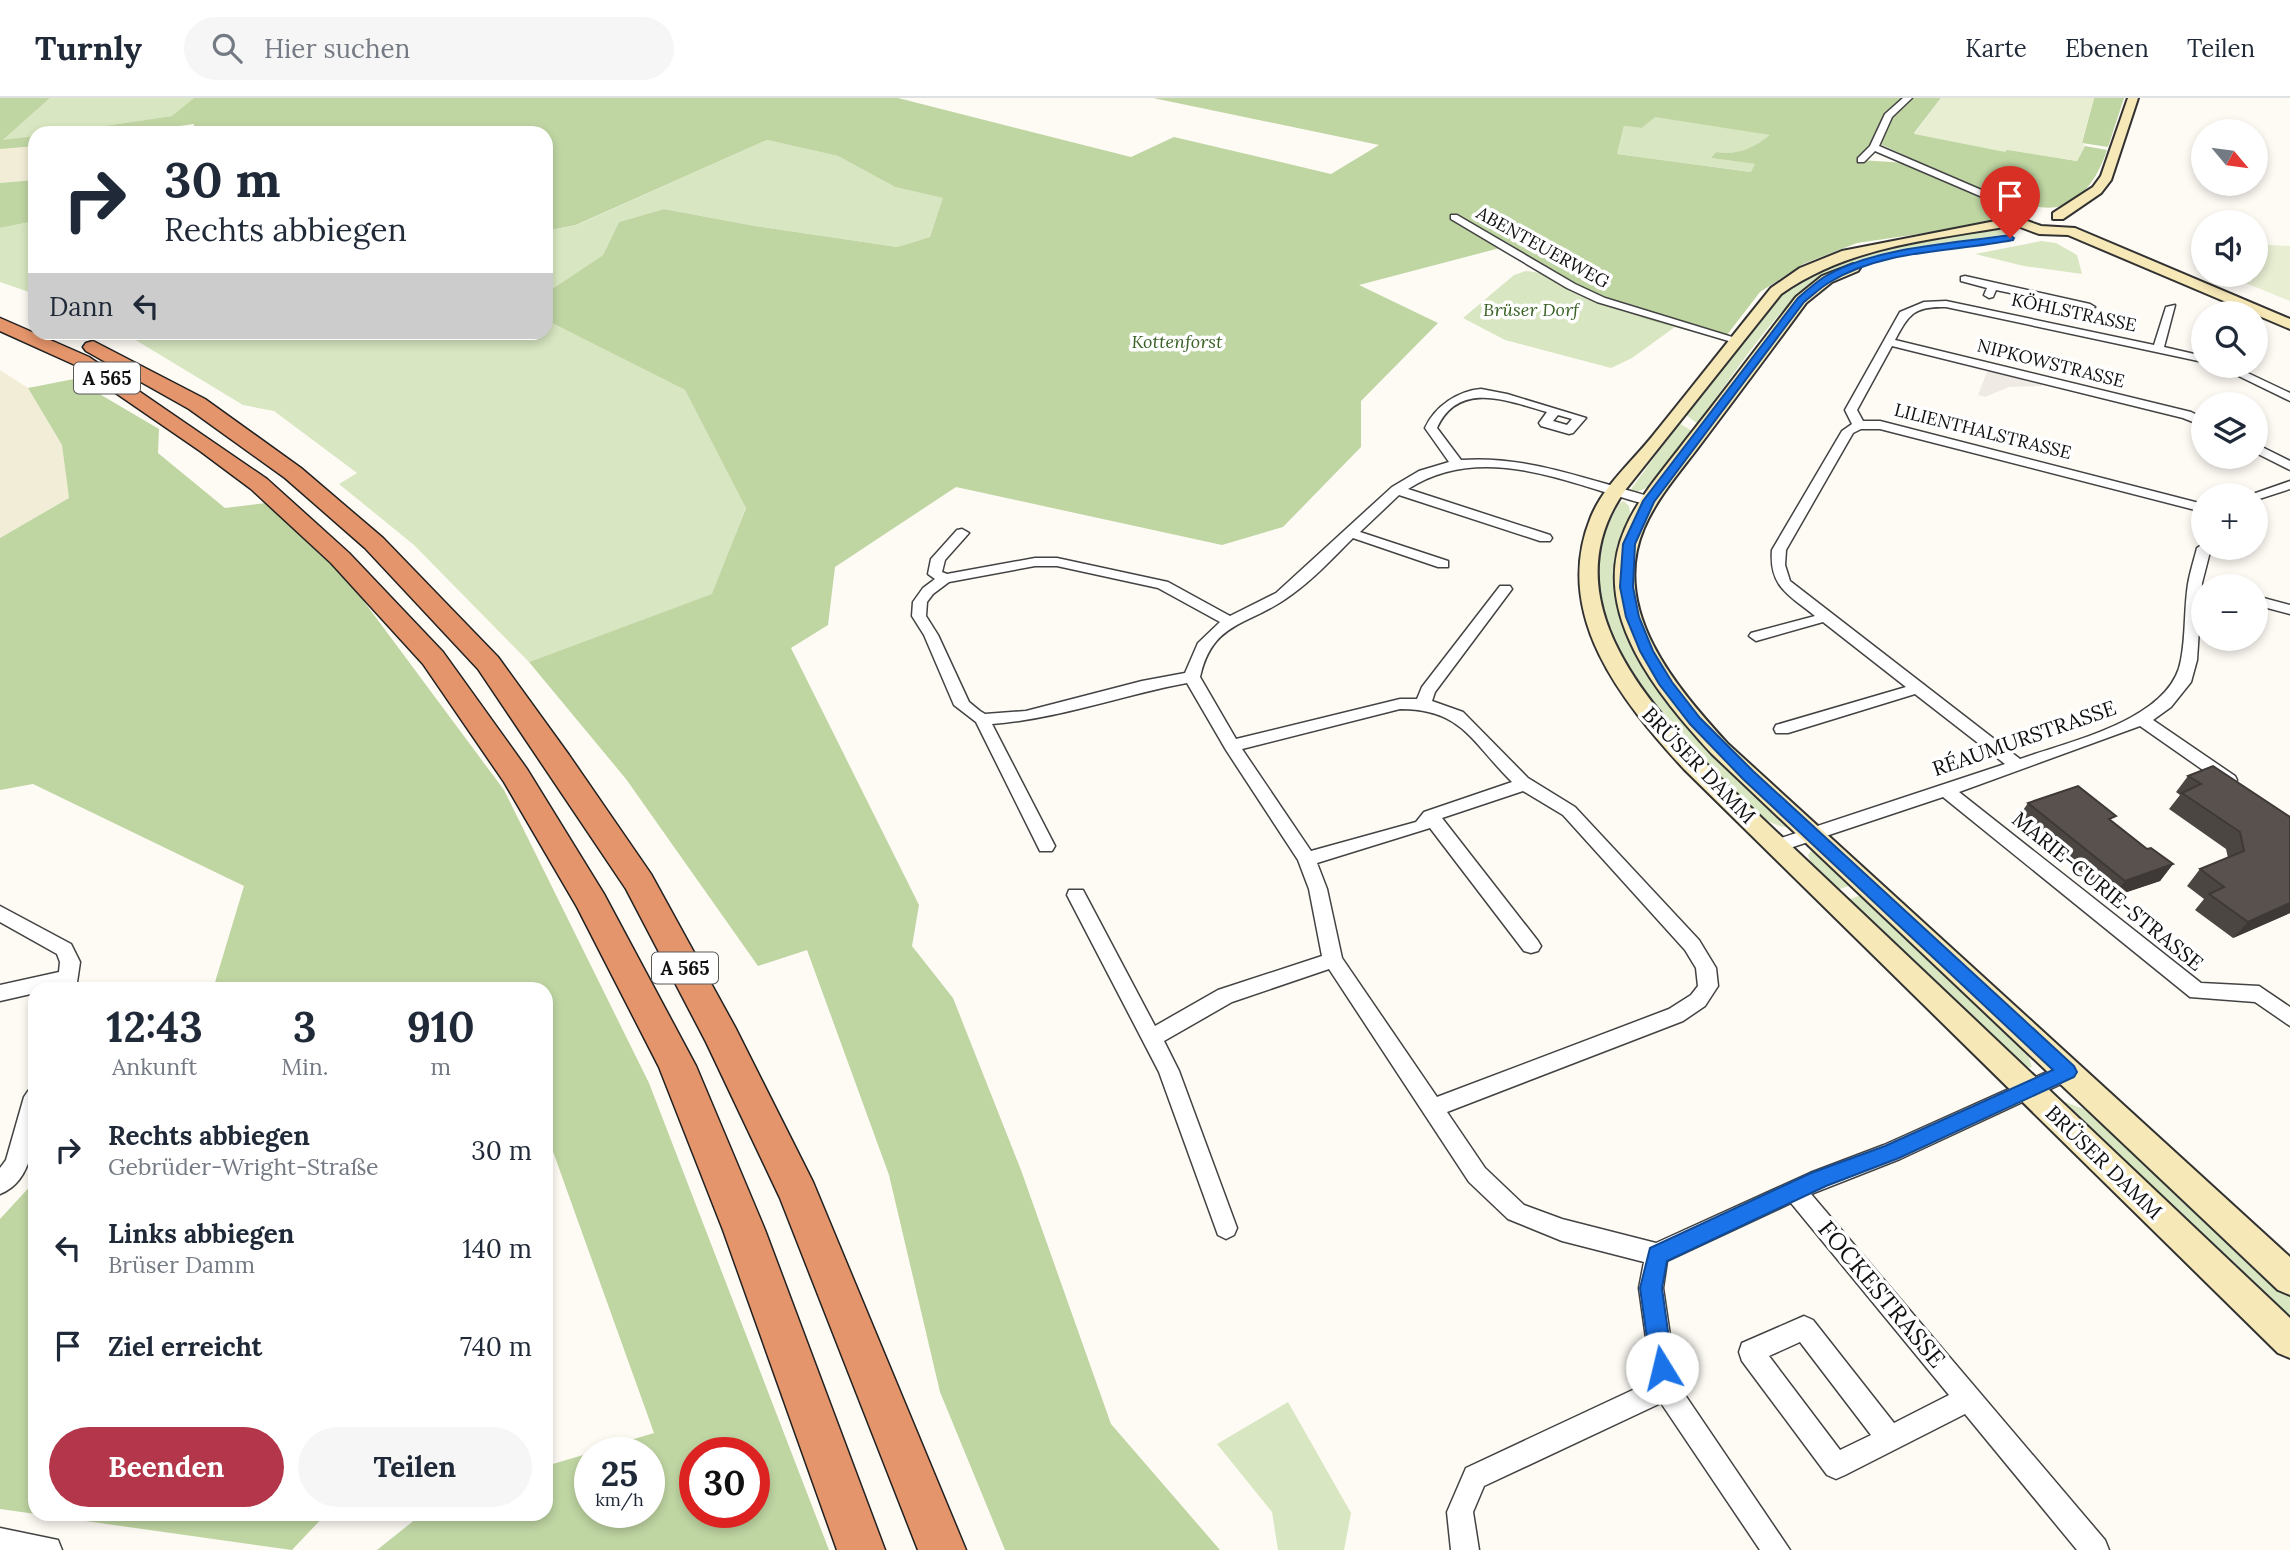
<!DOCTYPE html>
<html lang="de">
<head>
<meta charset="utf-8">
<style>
	:root { --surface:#fff; --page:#f6f6f7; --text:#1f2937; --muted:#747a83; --line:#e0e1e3; --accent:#b3364a }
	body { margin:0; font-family:Lora,serif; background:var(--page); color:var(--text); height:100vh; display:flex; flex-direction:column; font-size:26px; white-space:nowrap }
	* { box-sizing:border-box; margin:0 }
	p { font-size:23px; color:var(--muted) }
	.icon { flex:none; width:38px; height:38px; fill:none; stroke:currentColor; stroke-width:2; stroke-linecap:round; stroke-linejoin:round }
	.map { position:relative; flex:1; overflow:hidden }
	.side { position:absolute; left:28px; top:884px; width:525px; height:539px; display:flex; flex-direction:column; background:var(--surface); border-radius:21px; box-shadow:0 4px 10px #0003 }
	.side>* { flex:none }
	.guide { position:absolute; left:28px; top:28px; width:525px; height:214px; border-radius:21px; box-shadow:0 4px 10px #0003; background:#fff; color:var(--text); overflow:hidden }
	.needle { width:46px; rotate:119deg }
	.buttons { position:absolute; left:2191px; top:21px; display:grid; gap:14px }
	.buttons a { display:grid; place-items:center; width:77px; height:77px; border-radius:50%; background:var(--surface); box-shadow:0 4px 10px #0003; font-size:35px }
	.speed { position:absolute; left:574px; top:1339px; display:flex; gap:14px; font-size:35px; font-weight:700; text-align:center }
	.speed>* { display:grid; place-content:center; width:91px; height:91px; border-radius:50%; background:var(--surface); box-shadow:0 4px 10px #0003; line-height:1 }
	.speed small { font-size:18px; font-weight:400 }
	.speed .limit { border:10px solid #d22; background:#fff; color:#111 }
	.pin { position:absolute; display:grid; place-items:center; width:60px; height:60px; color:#fff; margin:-72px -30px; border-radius:50% 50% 50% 0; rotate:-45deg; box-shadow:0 0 7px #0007 }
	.pin .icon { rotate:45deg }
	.me { position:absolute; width:77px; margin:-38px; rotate:351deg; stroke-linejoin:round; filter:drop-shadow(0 0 5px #0008) }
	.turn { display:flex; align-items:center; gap:24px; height:147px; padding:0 21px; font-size:32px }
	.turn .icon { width:91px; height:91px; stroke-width:2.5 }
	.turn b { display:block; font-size:49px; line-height:60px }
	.then { display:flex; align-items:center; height:66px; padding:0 21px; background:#0003; gap:14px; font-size:26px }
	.eta { display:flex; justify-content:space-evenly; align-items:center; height:119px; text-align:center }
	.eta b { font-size:42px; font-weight:700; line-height:49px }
	.action { display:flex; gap:14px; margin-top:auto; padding:14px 21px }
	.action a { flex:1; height:80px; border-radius:42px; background:var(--accent); color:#fff; font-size:28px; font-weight:700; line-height:80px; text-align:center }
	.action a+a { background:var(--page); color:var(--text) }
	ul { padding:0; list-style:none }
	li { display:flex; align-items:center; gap:21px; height:98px; padding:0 21px }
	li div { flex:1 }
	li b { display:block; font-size:26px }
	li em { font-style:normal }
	header { display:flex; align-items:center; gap:42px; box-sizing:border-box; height:98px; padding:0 35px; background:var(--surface); border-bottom:2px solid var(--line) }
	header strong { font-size:33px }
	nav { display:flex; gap:38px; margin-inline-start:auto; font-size:24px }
	.search { width:490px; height:63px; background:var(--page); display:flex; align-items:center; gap:18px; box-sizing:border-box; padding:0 24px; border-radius:38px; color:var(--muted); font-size:26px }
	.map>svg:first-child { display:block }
	.farmland { fill:#f2edd6 }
	.green { fill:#d8e6c1 }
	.forest { fill:#bfd5a2; fill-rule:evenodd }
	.pitch { fill:#e7eed2 }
	.plaza { fill:#efeae3 }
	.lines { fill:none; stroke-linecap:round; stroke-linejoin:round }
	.street-casing { stroke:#434343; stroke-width:3 }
	.secondary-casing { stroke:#323232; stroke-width:4 }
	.highway-casing { stroke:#212121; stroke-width:3 }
	.street { fill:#fff; fill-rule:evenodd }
	.secondary { fill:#f7e8b7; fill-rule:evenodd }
	.highway { fill:#e5956b; fill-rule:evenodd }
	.wall { fill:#4c4643 }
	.shaded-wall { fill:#3e3937 }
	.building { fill:#58514e; stroke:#3e3937; stroke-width:2 }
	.route { fill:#1a73e8; stroke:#114b97; stroke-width:2 }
	.labels { text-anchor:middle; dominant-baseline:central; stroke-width:7; stroke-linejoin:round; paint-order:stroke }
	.far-street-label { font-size:18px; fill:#101010; stroke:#fff }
	.far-park-label { font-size:18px; font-style:italic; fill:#3a6226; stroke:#fff }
	.shield { fill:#fff; stroke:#585858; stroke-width:2 }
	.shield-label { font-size:19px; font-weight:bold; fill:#101010 }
	.street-label { font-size:21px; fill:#101010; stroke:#fff }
	.near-street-label { font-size:24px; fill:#101010; stroke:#fff }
</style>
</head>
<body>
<header>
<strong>Turnly</strong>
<div class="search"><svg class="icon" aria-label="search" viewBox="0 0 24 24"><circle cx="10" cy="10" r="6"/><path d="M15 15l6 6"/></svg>Hier suchen</div>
<nav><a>Karte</a><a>Ebenen</a><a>Teilen</a></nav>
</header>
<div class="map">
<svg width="2290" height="1452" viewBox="0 0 2290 1452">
	<rect width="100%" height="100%" fill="#fefbf5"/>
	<path class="farmland" d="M34 46 35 82 0 85V51Z
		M0 272 28 290 62 347 69 400 0 440Z"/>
	<path class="green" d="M50 0H194L173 18 57 35H35V38L2 43Z
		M1655 18 1771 37C1751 51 1740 57 1716 54L1711 60 1756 66 1752 74 1617 56 1624 28 1642 30Z
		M767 42 838 58 895 89 944 100 930 139 897 149 755 128 664 111 619 124 603 157 546 195V133L577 127Z
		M35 123V196L0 184V130Z
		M2005 130 2016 134C1954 147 1870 147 1816 183 1774 211 1729 284 1698 326L1686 317 1771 207 1795 184 1832 165 1901 147Z
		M2041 143 2056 145 2077 157 2082 176 2024 168 1975 156Z
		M1526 173C1551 174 1573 194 1596 203 1622 214 1648 221 1675 229L1632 260 1611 270 1505 242 1463 220 1514 177Z
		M546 222 685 292 746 409 713 496 529 564 414 447 339 386 357 375 274 313 243 307 124 235 546 234Z
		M1679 325 1692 333C1678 352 1655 398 1629 394Z
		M1624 403 1629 408 1631 420 1620 447 1616 472 1625 527 1791 730C1760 729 1722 685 1703 663 1684 642 1662 622 1646 599 1604 543 1579 467 1620 405Z
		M1813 751 1855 786 1834 793 1812 769 1808 757Z
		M1865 796 2024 946 2032 969 2023 970 1846 802Z
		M2065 1004 2089 1013 2290 1195V1227L2062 1005Z
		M1288 1304 1351 1415 1344 1452H1278L1272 1414 1217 1346Z"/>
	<path class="forest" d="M0 0H50L3 42 35 38V48L0 51Z
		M194 0H898L1131 59 1174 39 1331 76 1379 47 1153 0H1941L1914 35 2077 63 2085 48 2107 52C2099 76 2086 99 2061 108 2025 120 1919 63 1882 47L1871 45 1860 62 1907 65 2002 108 2004 110 2000 114V121L1994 125 1857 145 1803 166 1760 194 1723 242 1649 222 1594 203 1500 150 1359 187 1438 225 1361 303V349L1283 429 1222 447 956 389 835 469 828 527 791 550 919 807 912 848 953 900 1021 1072 1111 1326 1220 1452H1005L940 1294 889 1077 807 852 758 868 626 681 529 564 712 496 746 410 685 292 546 222V195L603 157 619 124 664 111 755 128 897 149 930 139 943 100 895 89 838 58 767 42 576 127 546 133V35H193L194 26 126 35H57L172 18ZM1655 19 1770 37C1752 51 1738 57 1716 54L1711 60 1755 66 1751 74 1617 56 1624 28 1642 30Z
		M2094 0H2124L2108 49 2082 45Z
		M35 82V123L0 130V85Z
		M74 281 159 331 158 355 225 410 266 405 328 455 504 692 649 985 829 1452H377L422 1416H546V1368L590 1355V1414H649V1354H590L654 1335 551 1048 546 1050V891H213L244 788 33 686 0 692V440L69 400 62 347 28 290ZM695 1354H754V1414H695Z
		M35 1083V1416H326L292 1452 0 1411V1121Z"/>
	<path class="pitch" d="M1941 0H2094L2082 44 2085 48 2077 63 2007 52 2005 54 1914 36Z
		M2256 146 2290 148V203L2226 177H2256Z"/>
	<path class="plaza" d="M1989 269 2044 282 2041 288 2009 289 1985 299 1978 297Z"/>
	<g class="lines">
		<defs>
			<path id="street" d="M1903 0H1912L1892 19 1879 48 2028 112V116H2022L1875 53 1864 64H1858V60L1870 48 1885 16Z
				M1451 117H1457L1575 186 1605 200 1742 242 1732 244 1597 204 1567 190 1451 121Z
				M1965 178 2090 206 2095 209 2090 212 1996 192 1993 199 1989 200 1984 197 1987 190 1961 183V179Z
				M1946 203 2154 247 2166 209 2175 207 2164 249 2203 258V264L1946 209C1914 208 1909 216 1895 242L2191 314 2203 320V328L2183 320 1892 248 1857 312 1863 323H1880L2203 406V414L1880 331H1861L1853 335 1786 452 1785 467 1790 483 2020 661C2070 643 2171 622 2181 562 2186 537 2184 511 2188 486 2190 474 2194 462 2197 450L2203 446V450H2211L2202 485 2197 562 2191 584 2171 609 2153 622 2235 678 2237 682 2235 686H2223L2140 628 1959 694 2201 885 2259 888 2290 909V928L2255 904 2190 899 1943 699 1778 754 1772 753 1769 748 1772 743 2005 666 1915 596 1788 635H1776L1774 631 1776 627 1906 589 1823 524 1756 543 1749 538 1751 535 1815 518C1789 497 1769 489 1772 452L1842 333 1852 326 1845 312 1900 214 1924 204Z
				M2218 268H2233L2290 295V303Z
				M1481 291 1507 296 1586 320 1573 335 1569 336 1541 328 1539 325 1547 314C1510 304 1459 281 1437 330L1461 362C1517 358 1568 375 1620 390 1632 394 1647 396 1656 403L1649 407C1571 387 1484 342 1408 391L1550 437 1552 440 1550 443H1540L1399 397 1360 434 1448 463V469H1438L1353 440C1331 462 1310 485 1284 502 1245 528 1212 525 1200 579L1236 641 1400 601H1417L1422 589 1500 488H1510L1512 491 1435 594 1432 603 1463 614 1528 680 1575 709 1699 842 1716 870 1718 888 1705 908 1683 923 1447 1014 1485 1070 1524 1107 1562 1121 1656 1145 1810 1075 1884 1047 2060 968 2067 965 2074 968 2077 974 2074 980 1900 1061 1811 1096 2105 1442 2109 1452H2077L1965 1316 1845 1377 1836 1381 1827 1377 1742 1263 1739 1254 1742 1245 1804 1218 1813 1222 1894 1325 1949 1297 1791 1105 1667 1163 1663 1190 1677 1285 1790 1452H1760L1661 1305 1484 1388 1473 1414 1479 1452H1451L1447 1414 1466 1370 1652 1283 1639 1190 1644 1164 1562 1143 1508 1121 1469 1084 1329 871 1232 904 1164 943 1179 973 1237 1130 1234 1137 1226 1141 1218 1137 1159 974 1067 797 1069 792H1083L1155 928 1218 892 1322 858 1309 791 1298 762 1226 652 1187 585C1122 597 1058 621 992 626L1055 748 1052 753H1040L976 624 954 607 924 537 912 518 913 504 923 490 935 481 928 476 931 461 957 432 962 431 969 435 945 462 942 474 947 476 1035 460H1057L1168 484 1230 518 1276 495 1392 389 1419 373 1449 364 1425 330C1435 308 1458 293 1481 291ZM1558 317 1572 321 1567 327 1553 323ZM1035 468H1057L1158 490 1220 524 1198 545 1185 575 1142 583 1026 613 985 616 980 613 969 604 938 537 926 518 927 504 933 496 949 484ZM1400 611C1463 611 1472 645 1512 684L1424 714 1416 724 1311 753 1242 651ZM1523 693 1563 717 1685 852 1696 870 1698 888 1691 897 1669 911 1437 999 1342 860 1327 791 1317 765 1430 730 1524 853 1531 855 1538 853 1541 848 1538 843 1442 720ZM1800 1244 1871 1337 1840 1352 1769 1258Z
				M2256 346 2290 363V372L2256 355Z
				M2290 383V391L2256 402V397H2250Z
				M2256 498 2290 507V516L2256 507Z
				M0 808 71 846 80 864 76 891H35V895L0 903V887L59 874 60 864 57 856 0 824Z
				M35 990C35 1024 39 1081 0 1096V1070L6 1062 24 999 28 993Z
				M0 1430 58 1442 62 1452H0Z"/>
			<path id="secondary" d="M2128 0H2138L2111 82 2101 95 2063 121H2053V115L2093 89 2101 78Z
				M2016 119 2041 128 2075 130 2290 221V231L2068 137 2039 136 2015 127C1933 142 1851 147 1781 196L1626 391C1546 502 1653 612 1727 687L2290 1220V1260L2278 1255 1684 671C1622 603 1551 517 1591 419 1604 387 1634 362 1655 335 1694 287 1732 238 1771 190L1800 170 1842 153Z
				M1853 166 1860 170 1858 173 1832 184 1806 205C1770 254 1734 302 1697 351 1678 376 1657 400 1644 430 1609 512 1676 589 1728 646L2290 1159V1197L2278 1192 1712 656C1659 598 1588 515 1625 431 1639 398 1664 371 1685 343 1723 295 1759 247 1796 199L1822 178Z"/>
			<path id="highway" d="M0 220 89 259 267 381 349 455 443 554 527 671 604 796 696 968 765 1132 885 1452H837L723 1132 659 969 577 809 504 684 423 566 331 465 251 391 200 353 75 267 0 233Z
				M93 243 205 301 301 370 383 440 498 559 569 657 651 776 735 929 813 1084 966 1452H918L780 1100 706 944 626 791 478 571 365 450 285 380 189 311 86 253 83 249 86 245Z"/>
		</defs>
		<use href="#street" class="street-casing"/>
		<use href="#secondary" class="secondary-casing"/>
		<use href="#highway" class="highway-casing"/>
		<use href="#street" class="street"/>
		<use href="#secondary" class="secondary"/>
		<use href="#highway" class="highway"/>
	</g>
	<path class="wall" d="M2213 668 2290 815 2233 840 2195 812 2204 801 2187 788 2200 771 2228 760 2226 751 2169 711 2180 697 2176 694 2188 678Z
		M2028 705 2112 723 2147 751 2173 766 2160 783 2112 799 2017 721Z"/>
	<path class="shaded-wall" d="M2173 766 2160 783 2112 799 2125 783Z
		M2290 805V815L2233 840 2248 824Z"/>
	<path class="building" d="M2213 668 2290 719V805L2248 824 2209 796 2224 789 2200 771 2244 753 2240 734 2182 695 2201 686 2188 678Z
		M2078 688 2116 718 2109 721 2147 751 2151 750 2173 766 2125 783 2028 705Z"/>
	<path class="route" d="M2010 137 2014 140 2013 142C1954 154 1883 151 1830 184 1821 189 1813 197 1804 204L1654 404 1635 446 1633 489 1639 519 1653 553 1672 584 1700 620 1753 673 2074 968 2077 974 2074 979 1899 1060 1826 1088 1667 1163 1662 1190 1673 1270 1670 1278 1662 1281 1654 1278 1651 1270 1640 1190 1650 1150 1811 1075 1885 1048 2053 972 1743 681 1690 626 1659 586 1640 553 1626 519 1620 489 1623 446 1643 403 1798 200C1806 193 1815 185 1824 179 1874 149 1952 146 2010 137Z"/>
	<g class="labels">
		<g class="far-street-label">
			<text transform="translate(1543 149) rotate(29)">ABENTEUERWEG</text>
			<text transform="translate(2074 214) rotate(12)">KÖHLSTRASSE</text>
			<text transform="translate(2051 265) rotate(14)">NIPKOWSTRASSE</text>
			<text transform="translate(1983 333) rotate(14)">LILIENTHALSTRASSE</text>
		</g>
		<g class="far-park-label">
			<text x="1531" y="211">Brüser Dorf</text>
			<text x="1177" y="243">Kottenforst</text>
		</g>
		<g class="shield">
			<rect x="74" y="264.5" width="66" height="31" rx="5"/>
			<rect x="652" y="854.5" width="66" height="31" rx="5"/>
		</g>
		<g class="shield-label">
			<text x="107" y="280">A 565</text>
			<text x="685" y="870">A 565</text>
		</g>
		<g class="street-label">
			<text transform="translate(2024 640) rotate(-19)">RÉAUMURSTRASSE</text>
			<text transform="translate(1699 667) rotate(46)">BRÜSER DAMM</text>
			<text transform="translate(2108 793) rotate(39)">MARIE-CURIE-STRASSE</text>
			<text transform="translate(2104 1064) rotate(44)">BRÜSER DAMM</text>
		</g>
		<g class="near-street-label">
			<text transform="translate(1882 1196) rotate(50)">FOCKESTRASSE</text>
		</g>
	</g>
</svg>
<div class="buttons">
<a><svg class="needle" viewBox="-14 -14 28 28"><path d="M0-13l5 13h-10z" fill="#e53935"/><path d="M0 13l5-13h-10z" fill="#747a83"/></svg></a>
<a><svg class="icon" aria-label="sound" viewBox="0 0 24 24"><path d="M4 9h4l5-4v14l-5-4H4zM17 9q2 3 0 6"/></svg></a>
<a><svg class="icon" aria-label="search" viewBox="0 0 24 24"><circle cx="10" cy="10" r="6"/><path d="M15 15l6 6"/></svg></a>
<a><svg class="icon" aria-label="layers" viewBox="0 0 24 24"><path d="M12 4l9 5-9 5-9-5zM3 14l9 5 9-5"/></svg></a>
<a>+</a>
<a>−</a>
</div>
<div class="speed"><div>25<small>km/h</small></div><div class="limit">30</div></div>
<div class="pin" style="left:2010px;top:140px;background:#d93025"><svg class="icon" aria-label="arrive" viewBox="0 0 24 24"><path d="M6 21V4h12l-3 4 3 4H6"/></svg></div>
<svg class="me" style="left:1662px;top:1270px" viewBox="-20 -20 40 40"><circle r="19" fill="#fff"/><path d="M0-13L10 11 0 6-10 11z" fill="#1a73e8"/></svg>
<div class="guide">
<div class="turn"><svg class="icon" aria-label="right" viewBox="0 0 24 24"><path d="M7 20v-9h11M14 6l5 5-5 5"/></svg><div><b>30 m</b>Rechts abbiegen</div></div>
<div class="then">Dann<svg class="icon" aria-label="left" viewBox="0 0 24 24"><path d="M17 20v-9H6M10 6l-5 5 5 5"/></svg></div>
</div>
<section class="side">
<div class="eta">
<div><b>12:43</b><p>Ankunft</p></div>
<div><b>3</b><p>Min.</p></div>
<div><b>910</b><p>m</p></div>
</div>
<ul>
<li><svg class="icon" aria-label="right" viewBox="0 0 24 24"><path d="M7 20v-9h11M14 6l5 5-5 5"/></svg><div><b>Rechts abbiegen</b><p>Gebrüder-Wright-Straße</p></div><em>30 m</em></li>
<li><svg class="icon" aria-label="left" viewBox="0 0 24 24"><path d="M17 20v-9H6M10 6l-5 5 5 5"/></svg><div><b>Links abbiegen</b><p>Brüser Damm</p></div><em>140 m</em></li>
<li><svg class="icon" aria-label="arrive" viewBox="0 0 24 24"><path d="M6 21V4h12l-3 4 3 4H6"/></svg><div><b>Ziel erreicht</b></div><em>740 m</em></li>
</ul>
<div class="action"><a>Beenden</a><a>Teilen</a></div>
</section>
</div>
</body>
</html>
